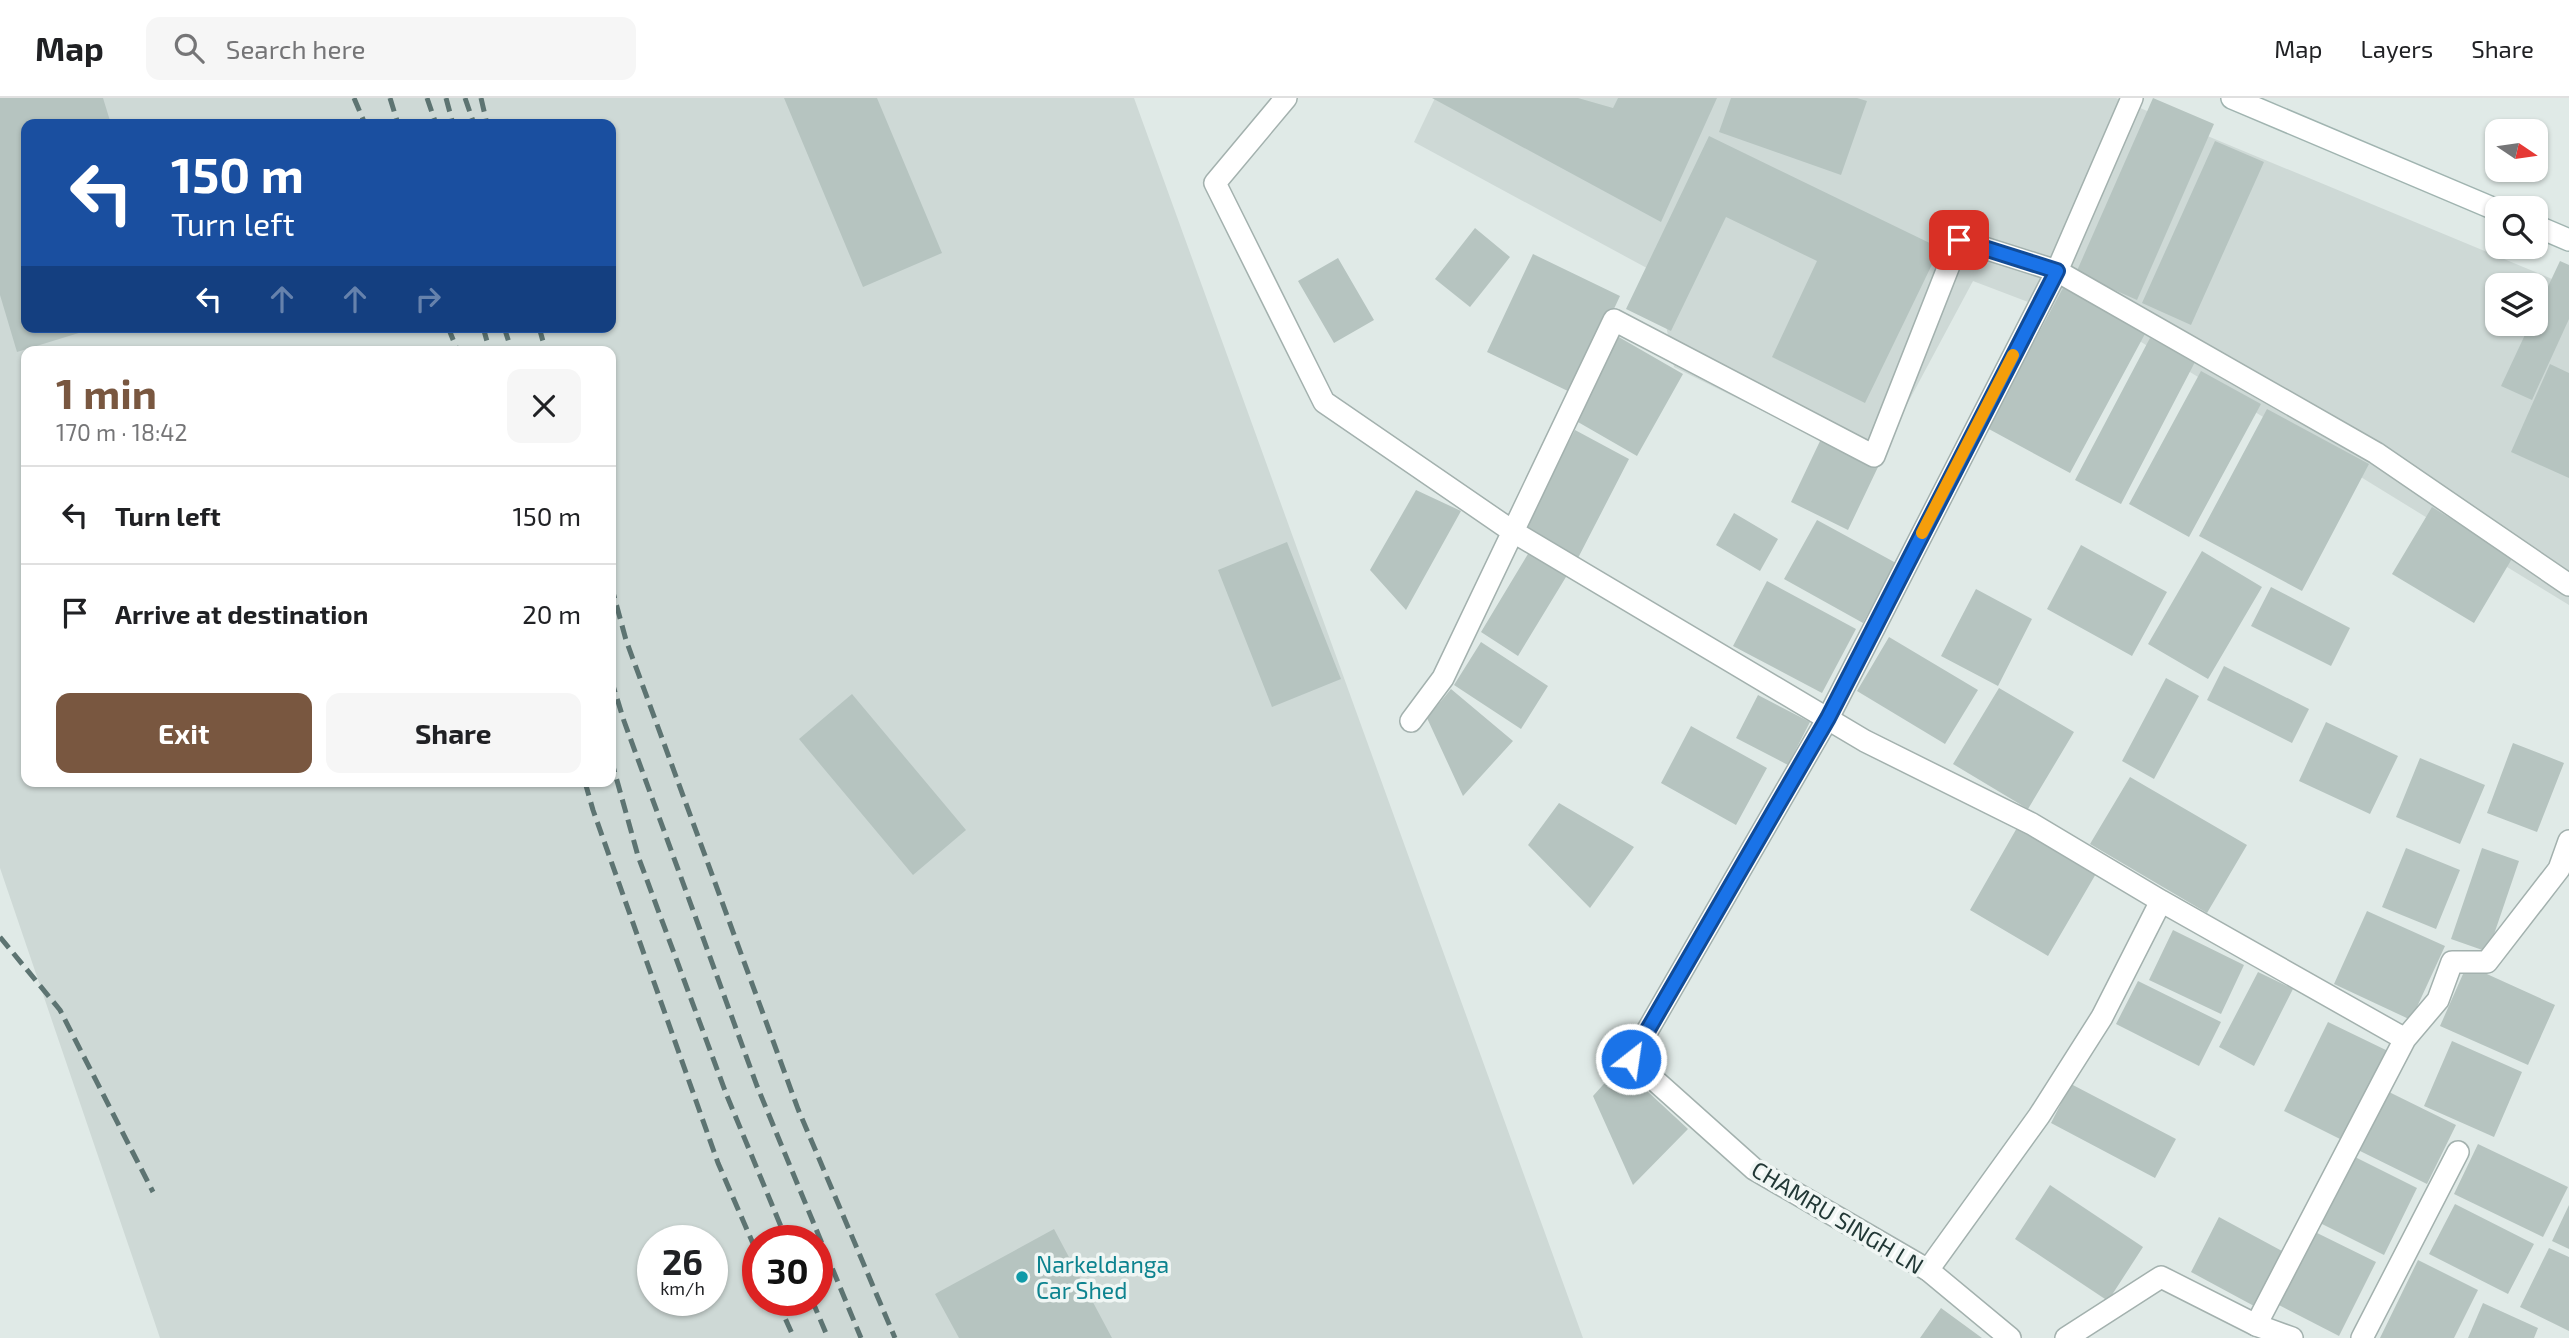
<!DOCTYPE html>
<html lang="en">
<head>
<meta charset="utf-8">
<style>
	:root { --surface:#fff; --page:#f6f6f6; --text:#202124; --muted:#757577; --line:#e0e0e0; --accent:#795740 }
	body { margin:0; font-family:"Exo 2",sans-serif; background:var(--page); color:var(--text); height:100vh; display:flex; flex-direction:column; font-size:26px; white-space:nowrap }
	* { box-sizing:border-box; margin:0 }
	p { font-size:23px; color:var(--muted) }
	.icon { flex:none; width:38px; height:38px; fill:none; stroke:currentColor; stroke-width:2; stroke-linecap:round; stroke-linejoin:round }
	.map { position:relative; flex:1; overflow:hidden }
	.sheet { position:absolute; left:21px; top:248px; width:595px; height:441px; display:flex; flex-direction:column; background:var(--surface); border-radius:14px; box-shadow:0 2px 5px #0004 }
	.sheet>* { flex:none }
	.top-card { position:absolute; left:21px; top:21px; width:595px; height:214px; border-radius:14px; box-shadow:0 2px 5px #0004; background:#1a4fa0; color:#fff; overflow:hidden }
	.needle { width:46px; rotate:103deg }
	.fabs { position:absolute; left:2485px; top:21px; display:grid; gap:14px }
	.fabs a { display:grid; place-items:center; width:63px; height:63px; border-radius:14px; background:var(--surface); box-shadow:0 2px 5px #0004; font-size:35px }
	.speed { position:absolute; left:637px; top:1127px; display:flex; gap:14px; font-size:35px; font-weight:700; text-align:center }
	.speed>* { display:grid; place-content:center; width:91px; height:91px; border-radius:50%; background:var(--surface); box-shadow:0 2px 5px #0004; line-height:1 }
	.speed small { font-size:18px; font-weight:400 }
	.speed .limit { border:10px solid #d22; background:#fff; color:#111 }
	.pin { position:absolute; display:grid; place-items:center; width:60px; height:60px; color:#fff; margin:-30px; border-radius:14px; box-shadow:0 4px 10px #0006 }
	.me { position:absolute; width:77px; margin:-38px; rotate:30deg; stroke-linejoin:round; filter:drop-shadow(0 0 5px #0008) }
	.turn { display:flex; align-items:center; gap:24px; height:147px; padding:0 35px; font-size:32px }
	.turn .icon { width:91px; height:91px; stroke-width:2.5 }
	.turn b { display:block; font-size:49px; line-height:60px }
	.lanes { display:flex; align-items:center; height:66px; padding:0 35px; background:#0003; justify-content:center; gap:35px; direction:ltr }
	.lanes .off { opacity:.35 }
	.round { display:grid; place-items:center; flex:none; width:74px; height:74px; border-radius:14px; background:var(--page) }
	.overview { display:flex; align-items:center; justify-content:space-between; height:119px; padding:0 35px }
	h1 { font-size:42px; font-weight:700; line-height:52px; color:var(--accent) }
	.primary-button { display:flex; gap:14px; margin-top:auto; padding:14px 35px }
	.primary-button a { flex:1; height:80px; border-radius:14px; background:var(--accent); color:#fff; font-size:28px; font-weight:700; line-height:80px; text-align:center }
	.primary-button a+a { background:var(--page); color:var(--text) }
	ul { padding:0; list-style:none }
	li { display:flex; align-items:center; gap:21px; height:98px; padding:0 35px; border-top:2px solid var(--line) }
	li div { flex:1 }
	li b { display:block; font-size:26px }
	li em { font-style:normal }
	header { display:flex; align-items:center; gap:42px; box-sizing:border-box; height:98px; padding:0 35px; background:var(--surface); border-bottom:2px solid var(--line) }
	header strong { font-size:33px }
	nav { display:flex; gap:38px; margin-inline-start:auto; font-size:24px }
	.search { width:490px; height:63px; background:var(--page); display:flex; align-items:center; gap:18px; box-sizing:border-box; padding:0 24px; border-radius:14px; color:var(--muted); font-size:26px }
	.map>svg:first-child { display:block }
	.built { fill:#ced9d6; fill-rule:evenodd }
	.building { fill:#b6c4c0 }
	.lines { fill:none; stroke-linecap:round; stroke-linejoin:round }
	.service-casing { stroke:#a3b1ae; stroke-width:24 }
	.minor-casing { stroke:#a3b1ae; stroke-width:24 }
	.secondary-casing { stroke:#a0b4b0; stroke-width:24 }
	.service { stroke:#fff; stroke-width:21 }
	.minor { stroke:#fff; stroke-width:21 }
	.secondary { stroke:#fff; stroke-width:21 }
	.rail { stroke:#5d7472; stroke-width:5; stroke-dasharray:14 7; stroke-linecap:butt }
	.route-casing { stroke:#114b97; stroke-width:18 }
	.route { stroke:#1a73e8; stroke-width:12 }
	.slow { stroke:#f59e0b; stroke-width:12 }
	.culture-dot { fill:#0f9aa8; stroke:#f0f6f4; stroke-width:2.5 }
	.labels { text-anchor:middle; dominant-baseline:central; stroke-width:7; stroke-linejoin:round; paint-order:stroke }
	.street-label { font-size:23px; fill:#223836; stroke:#f0f6f4 }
	.culture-label { font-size:23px; fill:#0d838f; stroke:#f0f6f4; text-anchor:start }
</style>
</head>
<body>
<header>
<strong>Map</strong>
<div class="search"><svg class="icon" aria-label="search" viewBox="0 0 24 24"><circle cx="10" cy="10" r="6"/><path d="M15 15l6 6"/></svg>Search here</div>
<nav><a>Map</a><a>Layers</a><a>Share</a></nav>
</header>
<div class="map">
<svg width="2569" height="1240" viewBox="0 0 2569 1240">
	<rect width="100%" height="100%" fill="#e0eae7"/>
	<path class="built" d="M0 0H1134L1583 1240H160L0 770ZM26 26H611V229H26ZM26 254H611V684H26ZM653 1143H712V1202H653ZM758 1143H817V1202H758Z
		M1435 0H2116L2569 188V507L2076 204 2060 216 1973 183 1874 368 1674 269 1656 175 1414 44ZM2497 187H2536V226H2497Z"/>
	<path class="building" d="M0 0H103L111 26H26V229L95 230 17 254 0 197Z
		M784 0H877L942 155 863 189Z
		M1432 0H1578L1613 10 1618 0H1717L1661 124Z
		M1731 0H1857L1867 3 1841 77 1719 34Z
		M2153 0 2214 26 2137 202 2076 175Z
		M1709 38 1940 150 1865 305 1772 259 1817 163 1726 119 1671 233 1626 211Z
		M2215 43 2264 64 2191 227 2142 205Z
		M1475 130 1510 159 1470 209 1435 181Z
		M1533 156 1620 198 1574 296 1487 254Z
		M1338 160 1374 222 1334 245 1298 183Z
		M2560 163 2569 167V221L2532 302 2501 288 2530 226H2536V214Z
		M2063 190 2146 234 2070 375 1987 330Z
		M1617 238 1683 276 1637 358 1571 320Z
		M2150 240 2195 264 2121 406 2075 382Z
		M2550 266 2569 275V380L2511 354Z
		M2201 273 2261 306 2189 439 2129 406Z
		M2267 311 2369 366 2302 493 2199 438Z
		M1575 332 1629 361 1578 460 1523 430Z
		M1821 341 1878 369 1848 432 1791 404Z
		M1416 392 1461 413 1406 512 1370 472Z
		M2432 409 2513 459 2474 525 2392 476Z
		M1734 415 1778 441 1760 473 1716 447Z
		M1817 422 1896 465 1863 525 1784 481Z
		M1287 444 1341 581 1272 609 1218 472Z
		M2081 447 2167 494 2132 558 2047 511Z
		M1531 451 1569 474 1518 558 1481 534Z
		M2202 453 2262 489 2208 581 2148 546Z
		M1767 483 1856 531 1822 595 1733 548Z
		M2271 489 2350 530 2331 568 2251 528Z
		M1976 491 2032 521 1998 588 1941 558Z
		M1889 539 1978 592 1945 646 1857 593Z
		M1481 544 1548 588 1521 631 1454 587Z
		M2224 568 2309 611 2292 645 2207 602Z
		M2166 580 2199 598 2154 681 2122 663Z
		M1999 590 2074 634 2028 711 1953 666Z
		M1451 591 1513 643 1463 698 1427 620Z
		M852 596 966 732 913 777 799 641Z
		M1758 597 1810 624 1788 667 1736 640Z
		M2326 624 2398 658 2370 716 2299 683Z
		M1691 628 1767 670 1736 727 1661 685Z
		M2513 645 2564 665 2537 734 2487 715Z
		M2420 660 2485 687 2460 746 2396 719Z
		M2130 679 2247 747 2207 815 2090 746Z
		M1559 705 1634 749 1590 810 1528 747Z
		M2018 728 2097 774 2048 858 1970 812Z
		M2406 750 2460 772 2436 831 2382 809Z
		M2482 750 2519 763 2488 854 2451 841Z
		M2367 813 2445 848 2411 922 2334 886Z
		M2173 832 2244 867 2221 916 2149 882Z
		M2467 867 2555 907 2528 967 2440 928Z
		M2258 874 2293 891 2254 968 2219 949Z
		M2138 883 2221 924 2199 968 2116 926Z
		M2328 924 2390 954 2346 1044 2284 1013Z
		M2452 943 2522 974 2494 1039 2424 1008Z
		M1620 968 1688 1031 1633 1087 1593 998Z
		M2071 986 2176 1041 2155 1080 2051 1025Z
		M2387 993 2456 1027 2427 1086 2358 1052Z
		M2478 1046 2568 1089 2543 1139 2454 1096Z
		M2351 1057 2417 1090 2384 1157 2318 1124Z
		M2050 1087 2143 1149 2108 1203 2015 1141Z
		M2455 1106 2534 1146 2508 1196 2429 1156Z
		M2569 1107V1151L2552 1143Z
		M2219 1119 2282 1153 2254 1208 2191 1174Z
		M1054 1131 1112 1240H959L935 1196Z
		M2311 1132 2376 1164 2339 1238 2275 1205Z
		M2549 1150 2569 1159V1233L2520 1209Z
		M2418 1162 2478 1192 2454 1240H2380Z
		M2483 1205 2538 1230 2534 1240H2468Z
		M1941 1210 1982 1240H1920Z"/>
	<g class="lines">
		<defs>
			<path id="service" d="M1286 0 1215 85 1324 304 1512 433 1865 643 2032 726 2161 803 2405 941
				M1411 623 1443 580 1614 222 1874 358 1959 142 2057 173 2376 355 2569 487
				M1928 1172 2039 1018 2102 919 2161 803
				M2256 1227 2405 941 2438 902 2452 864H2487L2559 771 2569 743"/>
			<path id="minor" d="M2010 1240 1928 1172 1754 1071 1631 961 1828 620 2057 173 2132 0
				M2066 1240 2161 1179 2256 1227 2292 1240
				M2362 1240 2458 1054"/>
			<path id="secondary" d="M2232 0 2497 112
				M2536 128 2569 142"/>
		</defs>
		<use href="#service" class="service-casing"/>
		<use href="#minor" class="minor-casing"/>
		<use href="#secondary" class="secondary-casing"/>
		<use href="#service" class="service"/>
		<use href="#minor" class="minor"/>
		<use href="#secondary" class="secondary"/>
		<path class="rail" d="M354 0 365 26
			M390 0 398 26
			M427 0 436 26
			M446 0 453 26
			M465 0 474 26
			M481 0 487 26
			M448 229 458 254
			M483 229 490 254
			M504 229 512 254
			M539 229 546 254
			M611 487 626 542 798 1011 895 1240
			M611 581 624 623 757 988 861 1240
			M611 661 638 758 727 998 787 1143
			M585 684 593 712 718 1065 758 1157
			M0 839 60 912 153 1094
			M777 1202 794 1240
			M812 1202 828 1240"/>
	</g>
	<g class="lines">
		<defs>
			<path id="route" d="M1631 961 1828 620 2057 173 1959 142"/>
		</defs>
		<use href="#route" class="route-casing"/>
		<use href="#route" class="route"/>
		<path class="slow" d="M1922 435 2013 257"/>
	</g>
	<circle class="culture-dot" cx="1022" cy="1179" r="7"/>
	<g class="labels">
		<g class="street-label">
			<text transform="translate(1838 1119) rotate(31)">CHAMRU SINGH LN</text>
		</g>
		<g class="culture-label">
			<text x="1036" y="1166">Narkeldanga<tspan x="1036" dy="26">Car Shed</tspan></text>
		</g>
	</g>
</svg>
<div class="fabs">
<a><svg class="needle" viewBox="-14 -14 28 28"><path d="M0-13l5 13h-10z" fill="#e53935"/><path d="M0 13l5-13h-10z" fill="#757577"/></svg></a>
<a><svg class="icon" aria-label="search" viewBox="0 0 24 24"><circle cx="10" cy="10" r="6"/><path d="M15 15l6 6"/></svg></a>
<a><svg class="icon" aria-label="layers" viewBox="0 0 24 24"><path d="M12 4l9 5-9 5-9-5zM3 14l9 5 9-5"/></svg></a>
</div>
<div class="speed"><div>26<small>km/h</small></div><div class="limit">30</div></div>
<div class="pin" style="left:1959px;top:142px;background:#d93025"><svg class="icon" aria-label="arrive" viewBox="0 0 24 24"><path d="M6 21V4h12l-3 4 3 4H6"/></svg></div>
<svg class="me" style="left:1631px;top:961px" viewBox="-20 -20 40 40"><circle r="17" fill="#1a73e8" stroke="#fff" stroke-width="3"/><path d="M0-11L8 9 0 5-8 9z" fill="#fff"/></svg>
<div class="top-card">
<div class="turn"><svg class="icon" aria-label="left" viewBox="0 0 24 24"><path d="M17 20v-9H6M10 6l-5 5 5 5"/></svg><div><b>150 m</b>Turn left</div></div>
<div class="lanes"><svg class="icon" aria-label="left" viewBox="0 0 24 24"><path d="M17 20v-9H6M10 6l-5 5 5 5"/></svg><svg class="icon off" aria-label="ahead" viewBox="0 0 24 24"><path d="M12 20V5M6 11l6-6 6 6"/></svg><svg class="icon off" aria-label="ahead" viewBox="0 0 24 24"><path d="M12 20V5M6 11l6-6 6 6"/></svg><svg class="icon off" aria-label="right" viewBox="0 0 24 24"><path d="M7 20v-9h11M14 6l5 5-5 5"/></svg></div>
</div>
<section class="sheet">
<div class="overview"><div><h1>1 min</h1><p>170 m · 18:42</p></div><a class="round"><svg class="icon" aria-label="close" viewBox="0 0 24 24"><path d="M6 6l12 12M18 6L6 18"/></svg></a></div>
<ul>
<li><svg class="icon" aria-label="left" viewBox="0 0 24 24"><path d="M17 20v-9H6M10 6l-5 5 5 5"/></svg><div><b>Turn left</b></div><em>150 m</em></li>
<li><svg class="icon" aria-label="arrive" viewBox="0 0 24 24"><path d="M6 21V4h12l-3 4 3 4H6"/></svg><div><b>Arrive at destination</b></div><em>20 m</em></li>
</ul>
<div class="primary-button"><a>Exit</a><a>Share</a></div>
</section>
</div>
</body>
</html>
